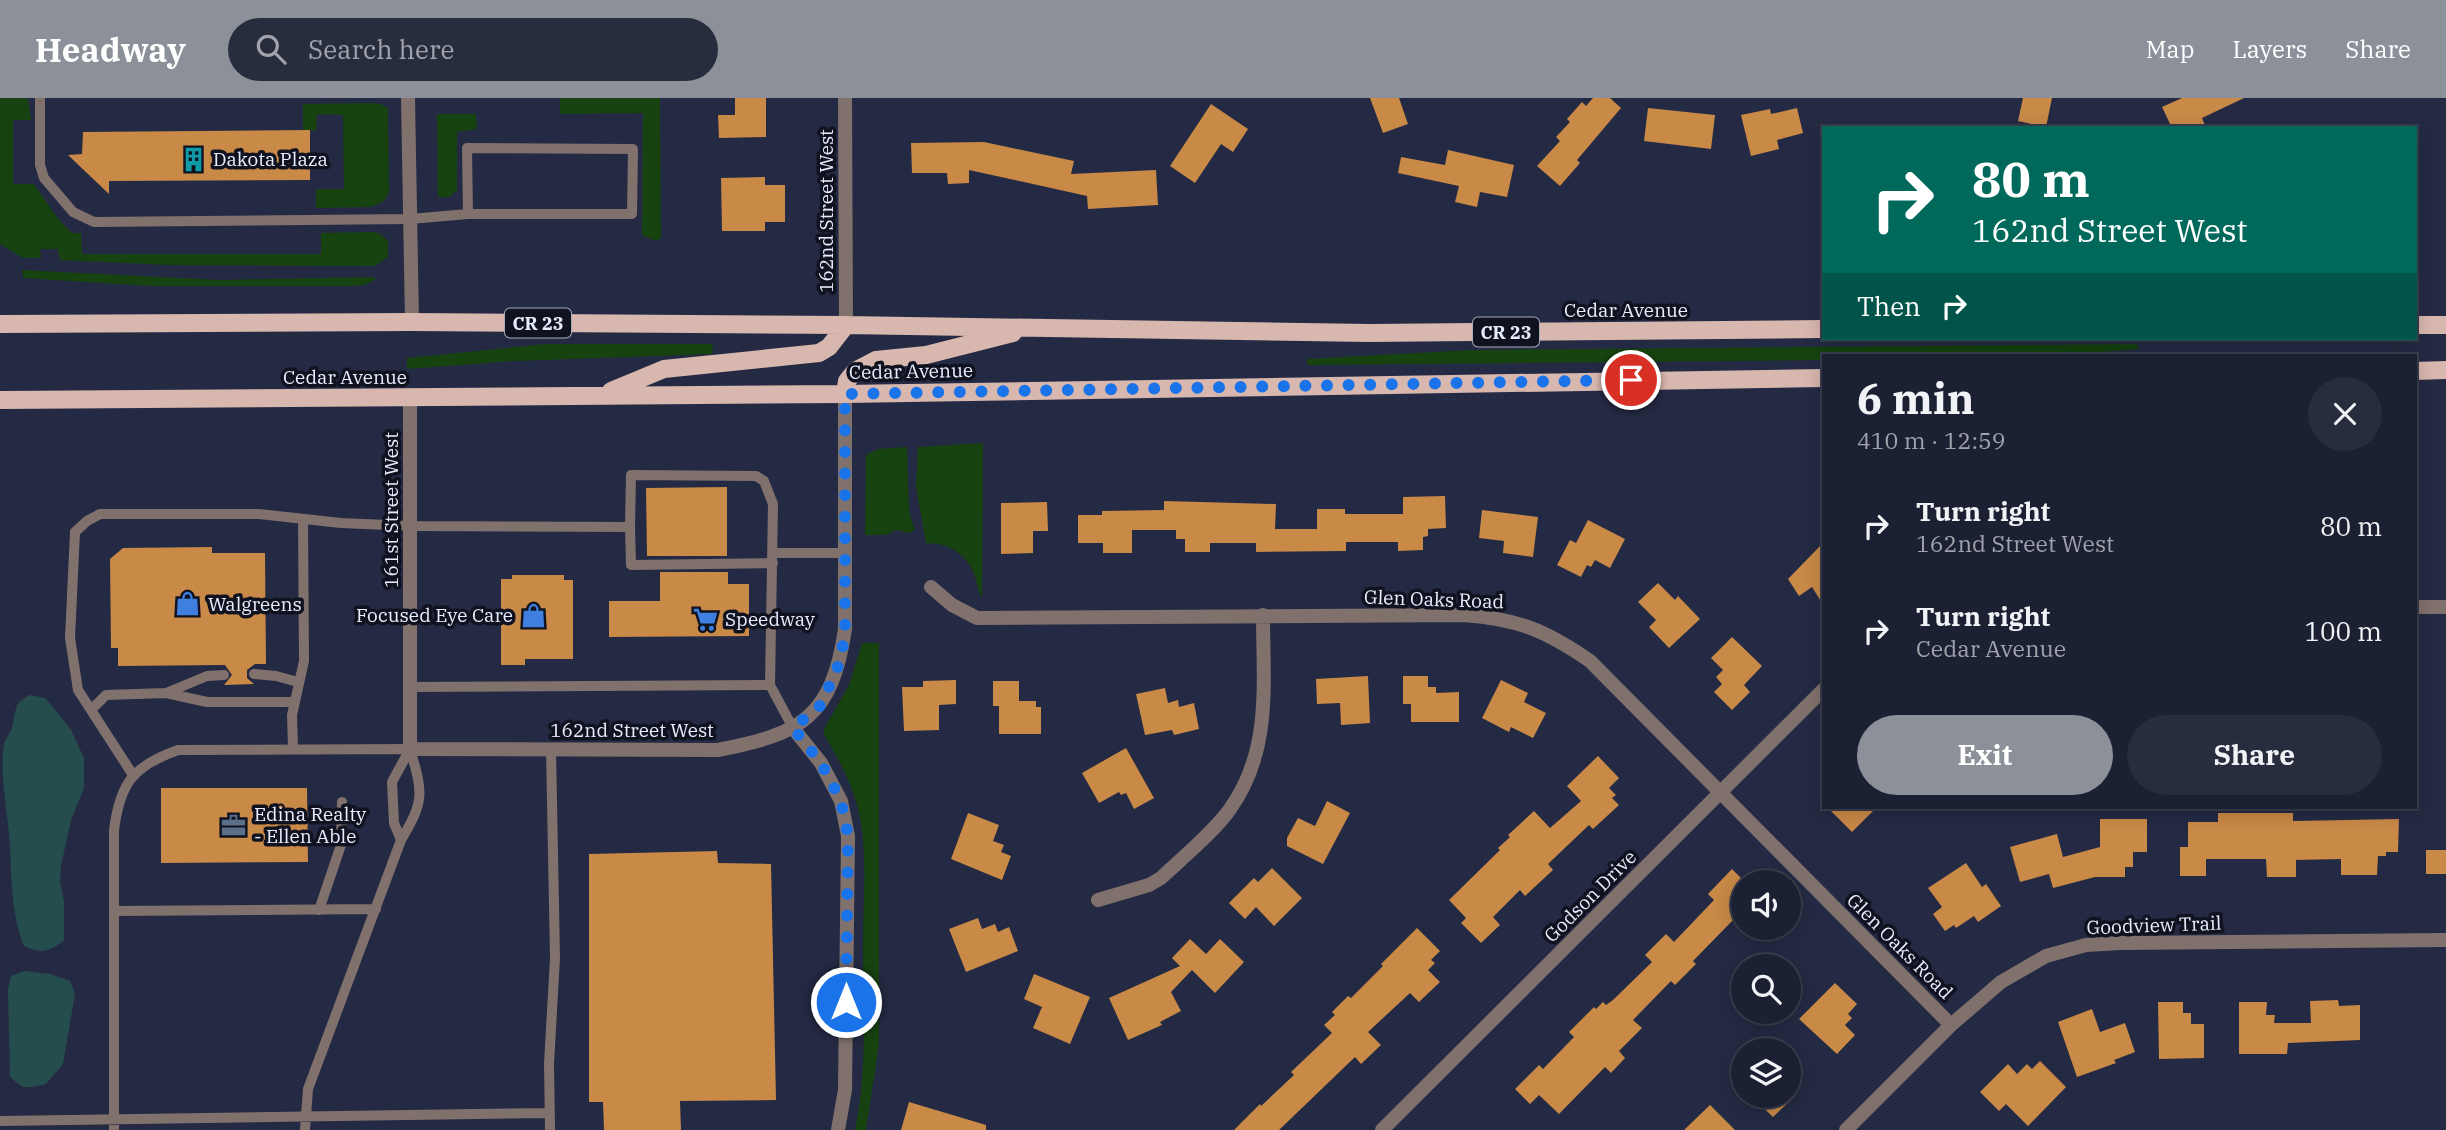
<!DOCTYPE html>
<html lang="en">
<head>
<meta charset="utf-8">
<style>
	:root { --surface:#1b2032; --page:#282d3e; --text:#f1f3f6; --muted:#a0a3ac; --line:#393e4d; --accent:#8c9099 }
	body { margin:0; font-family:"IBM Plex Serif",serif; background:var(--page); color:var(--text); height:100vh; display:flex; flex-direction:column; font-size:26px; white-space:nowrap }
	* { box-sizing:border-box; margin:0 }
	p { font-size:23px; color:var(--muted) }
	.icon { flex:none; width:38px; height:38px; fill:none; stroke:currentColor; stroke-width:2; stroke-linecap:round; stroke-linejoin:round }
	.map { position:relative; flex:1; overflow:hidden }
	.sheet { position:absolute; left:1822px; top:256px; width:595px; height:455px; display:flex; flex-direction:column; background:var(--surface); border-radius:0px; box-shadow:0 4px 18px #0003,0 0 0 2px var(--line) }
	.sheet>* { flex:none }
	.top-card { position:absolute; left:1822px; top:28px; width:595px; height:214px; border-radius:0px; box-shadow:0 4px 18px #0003,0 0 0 2px var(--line); background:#00695c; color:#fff; overflow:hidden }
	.controls { position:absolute; left:1731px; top:772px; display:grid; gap:14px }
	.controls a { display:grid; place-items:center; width:70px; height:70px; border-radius:50%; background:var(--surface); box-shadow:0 4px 18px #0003,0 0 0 2px var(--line); font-size:35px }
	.pin { position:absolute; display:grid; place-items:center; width:60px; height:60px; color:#fff; margin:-30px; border:4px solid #fff; border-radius:50%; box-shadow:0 2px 7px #0007 }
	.me { position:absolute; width:77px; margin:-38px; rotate:0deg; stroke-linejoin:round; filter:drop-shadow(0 0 5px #0008) }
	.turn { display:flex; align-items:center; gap:24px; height:147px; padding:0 35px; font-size:32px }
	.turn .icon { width:91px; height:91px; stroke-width:2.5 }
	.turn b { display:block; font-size:49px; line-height:60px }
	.then { display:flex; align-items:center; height:66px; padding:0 35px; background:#0003; gap:14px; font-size:26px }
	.round { display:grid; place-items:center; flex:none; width:74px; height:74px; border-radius:37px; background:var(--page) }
	.headline { display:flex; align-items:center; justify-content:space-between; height:119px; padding:0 35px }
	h1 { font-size:42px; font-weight:700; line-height:52px }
	.cta { display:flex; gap:14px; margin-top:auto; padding:14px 35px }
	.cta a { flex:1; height:80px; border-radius:42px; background:var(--accent); color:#fff; font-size:28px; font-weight:700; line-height:80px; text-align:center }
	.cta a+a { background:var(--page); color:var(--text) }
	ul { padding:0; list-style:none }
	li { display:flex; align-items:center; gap:21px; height:105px; padding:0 35px }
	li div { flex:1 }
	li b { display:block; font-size:26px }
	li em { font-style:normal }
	header { display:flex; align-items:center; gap:42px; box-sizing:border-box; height:98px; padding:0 35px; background:var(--accent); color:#fff }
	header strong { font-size:33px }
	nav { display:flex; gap:38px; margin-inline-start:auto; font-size:24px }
	.search { width:490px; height:63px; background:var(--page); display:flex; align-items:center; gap:18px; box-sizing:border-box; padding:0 24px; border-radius:38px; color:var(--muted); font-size:26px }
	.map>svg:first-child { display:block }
	.green { fill:#16430f }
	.water { fill:#254d4d }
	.building { fill:#c98947 }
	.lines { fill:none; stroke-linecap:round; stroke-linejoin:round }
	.service { stroke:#81716d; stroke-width:10 }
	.minor { stroke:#81716d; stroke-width:14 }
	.primary { stroke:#d8b7ae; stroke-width:18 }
	.route { stroke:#1a73e8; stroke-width:12; stroke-dasharray:0 21.6 }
	.labels { text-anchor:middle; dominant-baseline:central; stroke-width:7; stroke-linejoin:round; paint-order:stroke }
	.shield { fill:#10131f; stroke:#a7acbc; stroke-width:2 }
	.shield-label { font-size:18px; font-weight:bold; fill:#e8eeff }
	.poi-label { font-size:19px; fill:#e8eeff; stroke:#10131f; text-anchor:start }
	.street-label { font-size:19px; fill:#e8eeff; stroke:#10131f }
</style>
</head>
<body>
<header>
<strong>Headway</strong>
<div class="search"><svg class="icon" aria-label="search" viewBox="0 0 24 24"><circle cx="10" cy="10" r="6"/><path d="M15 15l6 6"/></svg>Search here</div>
<nav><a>Map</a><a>Layers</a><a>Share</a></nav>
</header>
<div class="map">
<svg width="2446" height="1032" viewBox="0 0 2446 1032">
	<rect width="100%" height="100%" fill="#242a43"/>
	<path class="green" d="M0 0H26L28 1 31 22H13V86H34L59 122 72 135H81L82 156H321V135L374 134 380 136 388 143V159L375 168 169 167 60 162 58 151H40L41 160H23L0 146Z
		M560 0H660L661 140 656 143 642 137 643 15 560 16Z
		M370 5 381 6 388 10 389 94 384 103 371 109 316 110V91H344L343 17 317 16 316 33 303 32V6Z
		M437 16H476L477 31 457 34V92L449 99H438Z
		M22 172 219 182 374 179 376 181 365 187 348 188H151L23 180Z
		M546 246H713L712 256 514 263 407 271V260Z
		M2137 246 2138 251 2063 257H1824L1823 262 1307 267V261L1470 252Z
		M983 345 982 500C978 493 977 486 975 478 967 456 949 445 926 445L916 389 918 349Z
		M907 349 909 413 915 432 909 435 896 432 886 437H865L866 357 878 351Z
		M862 545H879V946L866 1032H855C868 971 863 908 863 846 863 803 868 756 859 714 852 685 839 662 824 636V631L849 587Z"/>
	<path class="water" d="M30 597 45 600 54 610 71 632 84 660V690L71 722 61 768 60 783 64 803V842C50 854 41 856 24 848 8 808 13 767 8 726 5 698 0 674 4 646 5 641 9 637 11 632 18 615 10 607 30 597Z
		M24 873 50 876 70 883 75 896 63 966 46 986C27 990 23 993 10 978L8 891 11 878Z"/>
	<path class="building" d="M735 0H766V39L719 40 718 17H735Z
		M1370 0H1399L1408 26 1383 35Z
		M1593 0H1610L1621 10 1577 62 1580 65 1560 88 1537 68 1560 43 1556 39 1570 24 1567 21 1582 4 1586 8Z
		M2023 0H2052L2046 29 2018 23Z
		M2182 0H2244L2202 20 2206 30H2172L2162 9Z
		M1211 6 1248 31 1233 54 1221 46 1195 85 1170 68Z
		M1648 10 1715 17 1711 51 1644 43Z
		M1797 10 1803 35 1777 42 1779 51 1751 58 1741 17 1770 11 1771 16Z
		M310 32V82L109 83V96L68 57 82 56 83 34Z
		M984 44 1074 63 1071 76 1156 72 1158 107 1088 111 1087 98 969 72V85L948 86 947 75H912L911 45Z
		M1448 52 1514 67 1507 99 1480 94 1477 109 1455 104 1459 88 1398 75 1401 59 1445 67Z
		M765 79V87H785V124H765V133H722L721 80Z
		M727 389V458H647L646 390Z
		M1445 398 1446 430 1428 431V438L1423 439V452L1398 453V444H1346V453L1256 454V445H1210V454H1185V441H1176V432H1132V455H1103V445H1078V417H1102V413L1164 412V403L1276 406 1275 431H1317V411H1345V416H1403V399Z
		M1047 404 1048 433H1033V455L1001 456V405Z
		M1482 412 1538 419 1533 459 1503 455 1504 443 1479 440Z
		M1588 422 1625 441 1610 470 1595 462 1591 469 1587 467 1581 479 1557 467 1570 442 1576 445Z
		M1824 444V508L1812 489 1799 498 1788 481Z
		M212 449V455H265L266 566H255L247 572V580L254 586 224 587 232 577 225 567 118 568V550H111L110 461 123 450Z
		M660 474H728V486H749V538L609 539V503H660Z
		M512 477H564V482H573V561H525V567H501V481H512Z
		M1658 485 1675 502 1678 498 1700 521 1669 550 1649 529 1656 522 1638 504Z
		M1732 539 1762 568 1744 587 1750 594 1732 612 1714 594 1722 586 1716 579 1723 572 1711 560Z
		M1368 578 1370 625 1341 627 1340 605 1317 606 1316 581Z
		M1403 578H1428V589H1436V595L1459 594V624H1411V606H1403Z
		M956 582V606L939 607V632L904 633 902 589H923V583Z
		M1501 582 1528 595 1524 604 1546 615 1533 640 1511 629 1509 634 1482 620Z
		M993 583H1019V603H1036V609H1041V636H999V608H993Z
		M1165 590 1168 605 1178 602 1179 609 1194 605 1199 631 1174 637 1172 632 1145 637 1136 596Z
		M1126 650 1154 700 1134 711 1126 695 1121 697 1119 694 1099 705 1082 675Z
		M1598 658 1619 680 1609 690 1616 697 1612 700 1619 707 1593 731 1589 727 1548 766 1553 772 1525 798 1520 792 1493 819 1500 827 1481 845 1461 825 1466 820 1449 802 1500 752 1498 750 1510 739 1508 737 1534 713 1550 730 1581 703 1567 688Z
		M161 690H307L308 764 161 765Z
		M1327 703 1350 715 1323 766 1287 748V740L1298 720 1315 728Z
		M1827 709H1877L1852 734Z
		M968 715 999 727 993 743 1004 747 1001 754 1011 758 1002 782 951 761Z
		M2218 715H2293V723L2399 721 2398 754H2386V758H2378L2377 777H2341V761L2296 762V779H2267L2266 761H2206V778H2180V749H2188V724H2218Z
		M2100 721H2147V754H2133V769H2125V779H2095L2053 790 2049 776 2020 784 2010 749 2057 736 2063 759 2100 749Z
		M2426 752H2446V776H2426Z
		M717 753 718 765 771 766 776 1002 680 1003 681 1032H604L603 1004H589V756Z
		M1966 765 1982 789 1986 786 2001 808 1978 824 1974 818 1956 830 1954 827 1945 833 1933 816 1942 809 1928 790Z
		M1272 770 1302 800 1274 828 1256 809 1245 821 1229 805 1254 780 1258 784Z
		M1732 771 1743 782V830L1734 821 1693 863 1696 866 1675 887 1671 883 1633 922 1642 930 1619 953 1625 960 1611 975 1605 969 1559 1016 1539 997 1530 1006 1515 991 1539 967 1543 971 1574 939 1569 934 1594 909 1596 911 1603 904 1606 907 1613 902 1652 864 1645 857 1666 836 1674 844 1714 802 1708 796Z
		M978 820 982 831 995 826 998 834 1009 829 1018 853 966 874 949 831Z
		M1417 830 1440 853 1431 862 1435 865 1428 872 1440 884 1419 904 1410 895 1368 934 1381 947 1361 966 1355 959 1279 1032H1234L1260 1006 1261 1008 1294 977 1291 974 1332 935 1324 927 1335 917 1332 914 1348 898 1351 900 1383 868 1381 866Z
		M1190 841 1206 856 1220 841 1244 864 1215 895 1192 872 1171 894 1181 913 1160 924 1162 927 1128 942 1109 900 1180 868 1172 860Z
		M1034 876 1090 899 1070 946 1033 930 1042 909 1024 901Z
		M1835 885 1857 906 1848 916 1852 920 1845 927 1855 937 1837 956 1799 921Z
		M2338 902 2339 908 2360 907V942L2288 945 2287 956H2239V904H2267L2266 917H2275L2274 925H2311L2310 903Z
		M2158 904H2183V915H2191V926H2204V960L2159 961Z
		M2092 911 2100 934 2125 925 2135 954 2114 962 2116 965 2077 979 2058 924Z
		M2040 963 2066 989 2028 1028 2006 1006 1999 1013 1980 994 2008 966 2017 976 2027 966 2032 971Z
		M1751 998H1795L1773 1019Z
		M909 1004 986 1027V1032H901Z
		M1710 1007 1735 1032H1684Z"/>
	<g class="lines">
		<path class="service" d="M40 0V67L44 80 73 114 94 124 410 121 468 116H632L633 51 467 50 468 116
			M630 429 631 467 773 465
			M773 455H845
			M254 576 276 578 298 584
			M410 589 770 587 793 630
			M166 595 207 578 224 577
			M91 612 106 597 166 595 207 604H295
			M293 651 292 617 304 563 303 421
			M133 677 78 592 70 540 75 434 87 423 100 416H259L341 425 410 428 630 429 631 377 756 378 764 383 773 406 770 587
			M401 742 394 725 392 684 410 651
			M319 812 341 747 342 704
			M114 813 376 811
			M0 1023 550 1015
			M114 1032V732C120 685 133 668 178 652L410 651
			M305 1032 308 991 401 742C425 702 423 695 410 651
			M550 1032 549 966 555 860 551 652"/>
		<path class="minor" d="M408 0 412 224
			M845 0 846 227
			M410 299V651L718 652C802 636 832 619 845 531V296
			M931 489 952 507 977 520 1464 517C1518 521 1545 532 1590 563L1951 927
			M2415 509H2446
			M793 630 821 665 841 703 848 738 845 992 838 1032
			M1098 802 1149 787 1161 780C1181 761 1215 733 1230 711 1272 652 1263 586 1263 517
			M1382 1032 1824 591
			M1846 1032 1951 927 2001 884 2046 858 2086 847 2121 845 2446 842"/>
		<path class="primary" d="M0 226 412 224 846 227 1369 235 1824 231
			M2415 227H2446
			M2415 273 2446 272
			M611 293 664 271 819 255 829 249 846 227
			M845 296 847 283 855 273 876 262 926 257 1013 235
			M0 302 845 296 1824 280"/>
	</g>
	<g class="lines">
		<path class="route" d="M846 904 848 738 841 703 821 665 793 630 821 607 841 561 845 531V296L1631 282"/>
	</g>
	<defs>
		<symbol id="building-bare" viewBox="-9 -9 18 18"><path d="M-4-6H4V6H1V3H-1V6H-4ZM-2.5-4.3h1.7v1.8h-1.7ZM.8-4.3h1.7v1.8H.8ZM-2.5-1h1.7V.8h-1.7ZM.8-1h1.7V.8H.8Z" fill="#0f9aa8" stroke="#10131f" stroke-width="2.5" paint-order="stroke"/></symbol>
		<symbol id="shop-bare" viewBox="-9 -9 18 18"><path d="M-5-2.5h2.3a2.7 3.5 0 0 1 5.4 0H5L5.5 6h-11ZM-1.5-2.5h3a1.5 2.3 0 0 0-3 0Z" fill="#3f7fe0" stroke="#10131f" stroke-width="2.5" paint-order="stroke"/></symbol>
		<symbol id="supermarket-bare" viewBox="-9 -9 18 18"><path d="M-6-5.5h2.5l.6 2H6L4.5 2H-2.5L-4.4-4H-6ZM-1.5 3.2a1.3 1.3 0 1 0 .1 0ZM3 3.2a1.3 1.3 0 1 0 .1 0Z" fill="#3f7fe0" stroke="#10131f" stroke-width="2.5" paint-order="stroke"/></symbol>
		<symbol id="office-bare" viewBox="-9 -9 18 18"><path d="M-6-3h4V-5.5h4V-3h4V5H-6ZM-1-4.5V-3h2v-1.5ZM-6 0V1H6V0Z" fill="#5c6f8a" stroke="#10131f" stroke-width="2.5" paint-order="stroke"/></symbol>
	</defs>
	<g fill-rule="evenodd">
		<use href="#building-bare" x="176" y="44" width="35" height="35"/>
		<use href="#shop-bare" x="170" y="488" width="35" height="35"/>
		<use href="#shop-bare" x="516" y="500" width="35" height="35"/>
		<use href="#supermarket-bare" x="688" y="504" width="35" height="35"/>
		<use href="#office-bare" x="216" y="710" width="35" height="35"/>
	</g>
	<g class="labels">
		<g class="shield">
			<rect x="505" y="210.5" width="66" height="29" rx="5"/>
			<rect x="1473" y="219.5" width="66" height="29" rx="5"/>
		</g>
		<g class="shield-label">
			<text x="538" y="225">CR 23</text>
			<text x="1506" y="234">CR 23</text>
		</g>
		<g class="poi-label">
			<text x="213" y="61">Dakota Plaza</text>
			<text x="208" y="506">Walgreens</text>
			<text x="513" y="517" text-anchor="end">Focused Eye Care</text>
			<text x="725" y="521">Speedway</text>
			<text x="254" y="716">Edina Realty<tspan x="254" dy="22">- Ellen Able</tspan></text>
		</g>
		<g class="street-label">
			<text transform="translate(826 113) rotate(-90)">162nd Street West</text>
			<text x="1626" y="212">Cedar Avenue</text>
			<text transform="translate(911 273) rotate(-1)">Cedar Avenue</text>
			<text x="345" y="279">Cedar Avenue</text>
			<text transform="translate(391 412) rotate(-90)">161st Street West</text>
			<text transform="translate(1434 501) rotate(2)">Glen Oaks Road</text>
			<text x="632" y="632">162nd Street West</text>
			<text transform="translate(1590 798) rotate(-45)">Godson Drive</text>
			<text transform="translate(2154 827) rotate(-2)">Goodview Trail</text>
			<text transform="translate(1900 848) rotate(45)">Glen Oaks Road</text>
		</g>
	</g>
</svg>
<div class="controls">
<a><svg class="icon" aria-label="sound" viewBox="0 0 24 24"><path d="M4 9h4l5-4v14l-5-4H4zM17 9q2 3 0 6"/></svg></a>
<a><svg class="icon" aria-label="search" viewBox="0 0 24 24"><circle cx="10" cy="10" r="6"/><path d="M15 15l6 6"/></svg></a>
<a><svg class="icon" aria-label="layers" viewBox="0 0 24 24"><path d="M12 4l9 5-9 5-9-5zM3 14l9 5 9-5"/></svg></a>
</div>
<div class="pin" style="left:1631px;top:282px;background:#d93025"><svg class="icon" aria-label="arrive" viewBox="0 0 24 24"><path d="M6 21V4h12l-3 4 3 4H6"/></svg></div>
<svg class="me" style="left:846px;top:904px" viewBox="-20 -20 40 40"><circle r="17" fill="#1a73e8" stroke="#fff" stroke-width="3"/><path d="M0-11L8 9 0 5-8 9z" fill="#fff"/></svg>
<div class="top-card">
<div class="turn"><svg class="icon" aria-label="right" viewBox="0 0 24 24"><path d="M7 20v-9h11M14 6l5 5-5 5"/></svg><div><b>80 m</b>162nd Street West</div></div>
<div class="then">Then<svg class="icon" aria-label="right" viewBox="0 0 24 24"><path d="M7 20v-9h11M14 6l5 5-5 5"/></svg></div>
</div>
<section class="sheet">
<div class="headline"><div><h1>6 min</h1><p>410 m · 12:59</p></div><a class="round"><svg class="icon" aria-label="close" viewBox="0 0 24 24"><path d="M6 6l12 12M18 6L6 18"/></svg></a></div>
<ul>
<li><svg class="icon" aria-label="right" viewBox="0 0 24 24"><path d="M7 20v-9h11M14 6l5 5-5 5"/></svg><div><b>Turn right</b><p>162nd Street West</p></div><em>80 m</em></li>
<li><svg class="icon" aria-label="right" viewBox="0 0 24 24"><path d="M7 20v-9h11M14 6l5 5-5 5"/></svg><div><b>Turn right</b><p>Cedar Avenue</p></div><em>100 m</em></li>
</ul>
<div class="cta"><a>Exit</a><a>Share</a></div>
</section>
</div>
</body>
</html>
